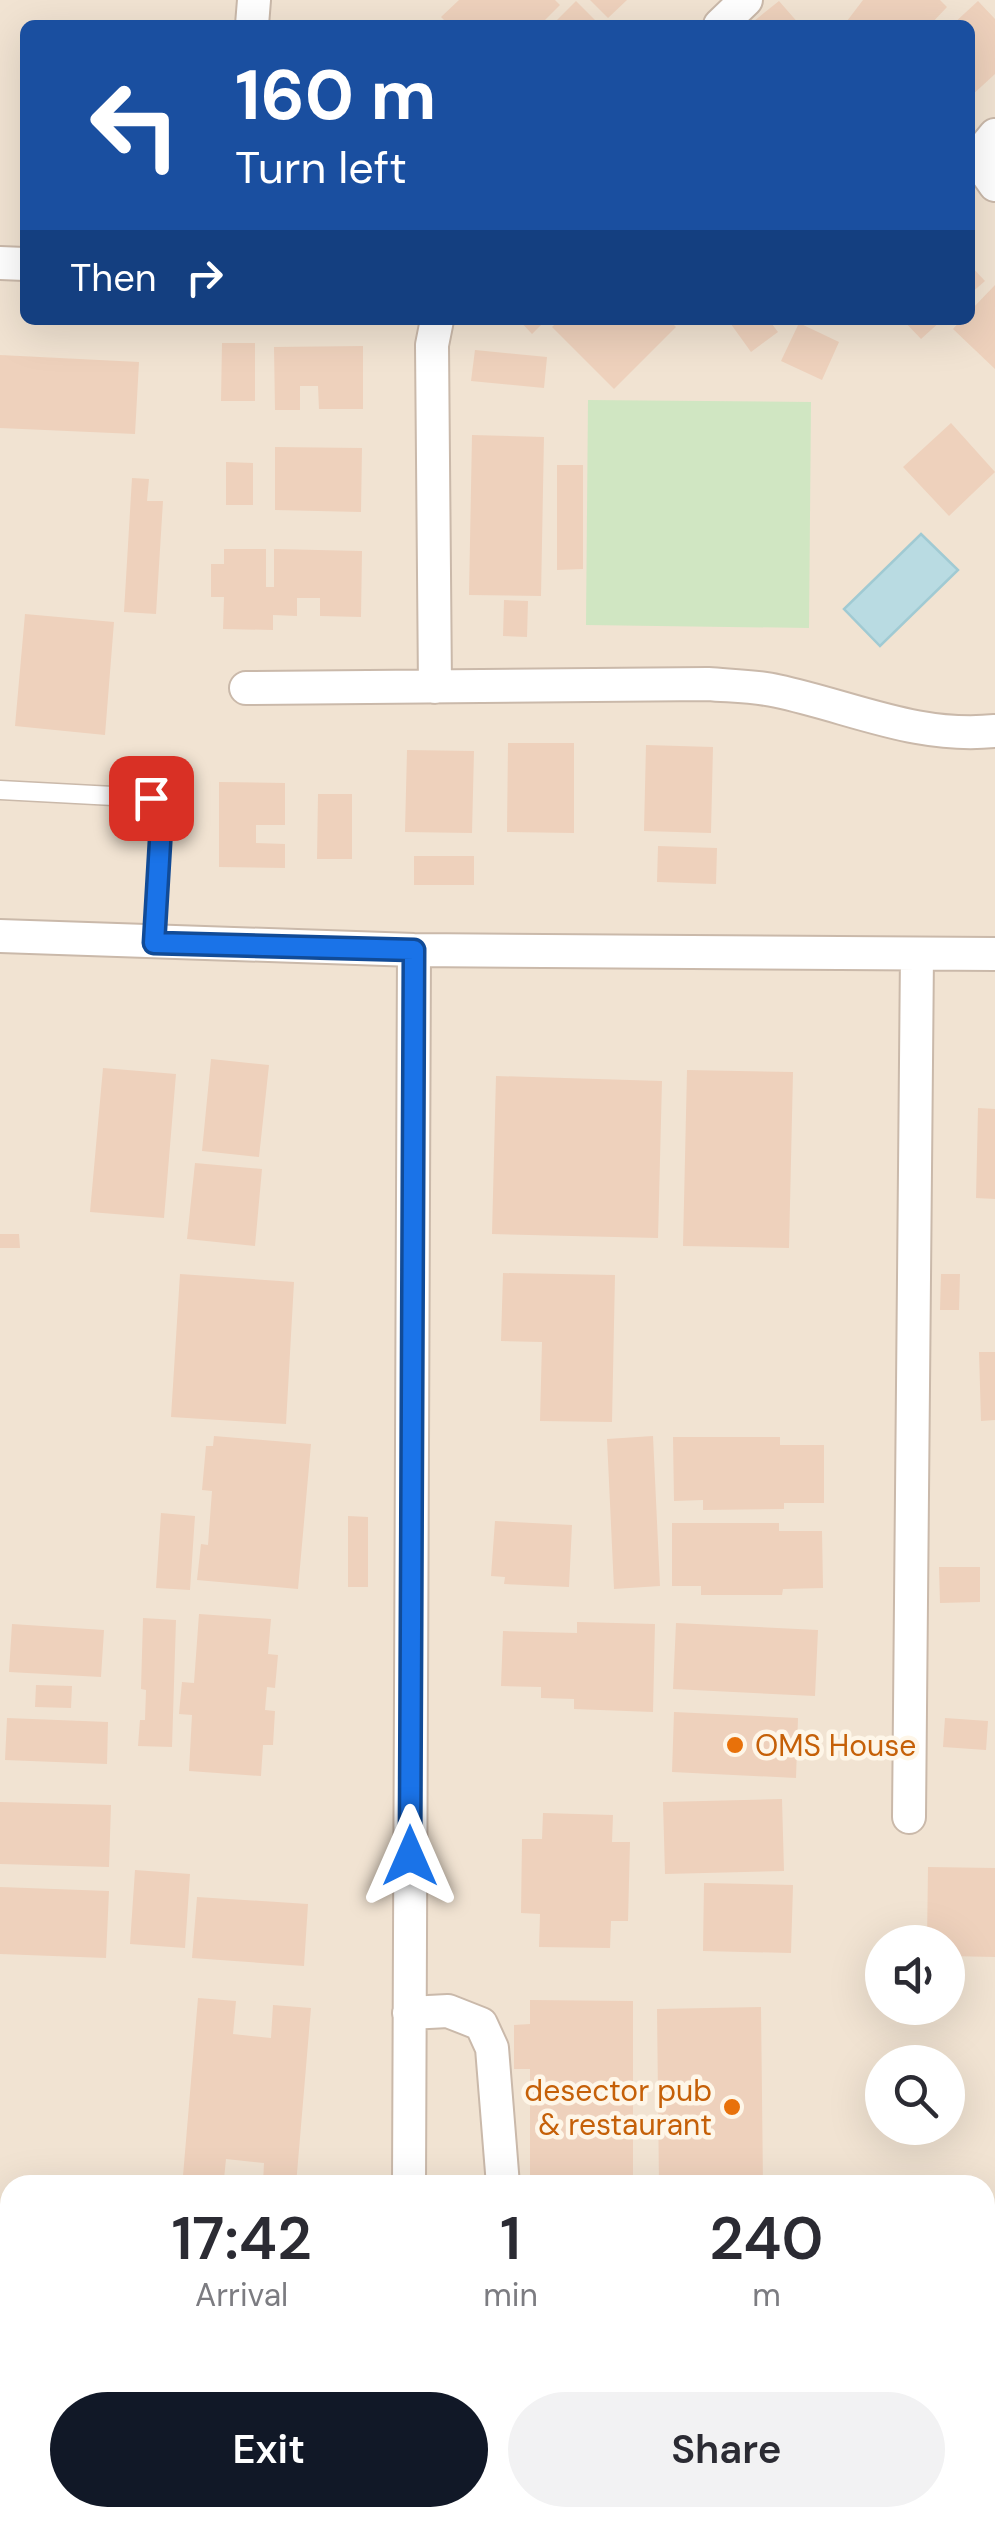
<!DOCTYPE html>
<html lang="en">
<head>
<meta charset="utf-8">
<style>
	:root { --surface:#fff; --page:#f2f2f3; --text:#2b2b33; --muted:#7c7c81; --accent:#111827 }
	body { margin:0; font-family:"DM Sans",sans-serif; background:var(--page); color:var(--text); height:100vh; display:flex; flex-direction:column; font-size:38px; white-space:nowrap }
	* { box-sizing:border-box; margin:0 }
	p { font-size:32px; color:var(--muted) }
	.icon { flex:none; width:55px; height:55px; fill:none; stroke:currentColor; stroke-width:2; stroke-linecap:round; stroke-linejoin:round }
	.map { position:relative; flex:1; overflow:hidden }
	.drawer { position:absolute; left:0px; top:2175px; width:995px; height:352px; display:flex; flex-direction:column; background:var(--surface); border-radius:30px 30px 0 0; box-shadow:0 10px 40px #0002 }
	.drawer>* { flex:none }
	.guide { position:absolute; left:20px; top:20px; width:955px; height:305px; border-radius:15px; box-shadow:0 10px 40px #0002; background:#1a4fa0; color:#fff; overflow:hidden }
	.fabs { position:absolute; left:865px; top:1925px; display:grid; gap:20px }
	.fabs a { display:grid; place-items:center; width:100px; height:100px; border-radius:50%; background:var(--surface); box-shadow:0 10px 40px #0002; font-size:50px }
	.pin { position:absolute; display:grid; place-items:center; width:85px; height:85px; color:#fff; margin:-42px; border-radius:20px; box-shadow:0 5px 15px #0006 }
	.me { position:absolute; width:110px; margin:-55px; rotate:0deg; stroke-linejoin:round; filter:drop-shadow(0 0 8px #0008) }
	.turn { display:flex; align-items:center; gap:35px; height:210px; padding:0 50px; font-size:45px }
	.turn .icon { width:130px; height:130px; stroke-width:2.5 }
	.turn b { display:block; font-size:70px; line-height:85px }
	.then { display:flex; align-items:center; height:95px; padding:0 50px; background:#0003; gap:20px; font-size:38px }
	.eta { display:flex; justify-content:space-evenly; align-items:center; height:170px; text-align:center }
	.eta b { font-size:60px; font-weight:600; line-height:70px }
	.cta { display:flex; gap:20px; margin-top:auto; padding:20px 50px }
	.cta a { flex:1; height:115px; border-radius:60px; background:var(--accent); color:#fff; font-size:40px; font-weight:600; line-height:115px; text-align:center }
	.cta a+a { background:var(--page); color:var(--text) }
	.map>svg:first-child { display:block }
	.residential { fill:#f1e3d2; fill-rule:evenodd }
	.green { fill:#d0e6c2 }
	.water { fill:#b9dbe2; stroke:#a0cad3; stroke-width:2.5 }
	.building { fill:#eed1bc }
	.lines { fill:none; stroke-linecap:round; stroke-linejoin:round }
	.service-casing { stroke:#cab9aa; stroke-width:21 }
	.minor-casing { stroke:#cab9aa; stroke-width:36 }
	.service { stroke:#fff; stroke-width:18 }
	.minor { stroke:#fff; stroke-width:32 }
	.route-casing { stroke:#114b97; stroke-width:25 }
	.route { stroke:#1a73e8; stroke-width:18 }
	.food-dot { fill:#e8710a; stroke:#fef6e8; stroke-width:4 }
	.labels { text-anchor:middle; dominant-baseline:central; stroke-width:9; stroke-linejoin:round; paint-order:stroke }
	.food-label { font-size:30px; fill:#c56008; stroke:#fef6e8; text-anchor:start }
</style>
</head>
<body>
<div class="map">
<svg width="995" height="2527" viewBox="0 0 995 2527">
	<rect width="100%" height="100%" fill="#faf2e3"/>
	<path class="residential" d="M0 0H995V2527H0ZM25 25H970V320H25ZM882 1942H948V2008H882ZM882 2062H948V2128H882ZM10 2185H985V2518H10Z"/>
	<path class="green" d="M588 400 811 402 809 628 586 625Z"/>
	<path class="water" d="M921 534 958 570 880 646 844 609Z"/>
	<path class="building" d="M459 0H555L560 5 540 25H449L441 17Z
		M590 0H627L608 18Z
		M863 0H940L947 7 930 25H844Z
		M576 1 600 25H552Z
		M779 1 800 25H749Z
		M978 1 995 19V74L970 97V25H952Z
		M970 265 985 281 970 294Z
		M995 285V369L953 329 961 320H970V311Z
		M519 320H546L532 334Z
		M559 320H669L676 327 614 389 552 327Z
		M728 320H769L778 332 751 352Z
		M903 320H942L921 339Z
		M799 323 839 342 822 380 781 361Z
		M222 343H255V401H221Z
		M363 346V409H319L318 386H300V410H275L274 347Z
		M475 350 547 357 544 388 471 381Z
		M0 355 139 362 135 434 0 428Z
		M951 423 995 472 949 516 903 467Z
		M472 435 544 437 541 596 469 595Z
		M275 447 362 448 361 512 275 510Z
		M226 462 253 463V505H226Z
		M557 465H583V569L557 570Z
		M132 478 149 479 147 501H163L156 614 124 612Z
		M224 549H266V587H274V549L362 551 361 617 320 616V598H297V616L273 615V630L223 629 224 597H211V564H224Z
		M504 600 528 601 527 637 503 636Z
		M25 614 114 622 105 735 15 726Z
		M508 743H574V833L507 832Z
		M646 745 713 747 711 833 644 831Z
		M407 750 474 751 472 833 405 832Z
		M219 782 285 783V825H256V843L285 844V868L219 867Z
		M318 794H352V859H317Z
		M658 846 717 848 716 884 657 882Z
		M414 856H474V885H414Z
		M211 1059 269 1065 259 1157 202 1151Z
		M103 1068 176 1074 164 1218 90 1212Z
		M687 1070 793 1072 789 1248 683 1246Z
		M496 1076 662 1081 658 1238 492 1234Z
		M978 1108 995 1109V1199L976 1198Z
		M195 1163 262 1169 255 1246 187 1239Z
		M0 1234H19L20 1248H0Z
		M503 1273 615 1275 612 1422 540 1421 542 1342 501 1341Z
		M180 1274 294 1282 286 1424 171 1417Z
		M941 1274H960L959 1310H940Z
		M979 1352H995V1420L981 1421Z
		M214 1436 311 1444 298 1589 197 1580 201 1544 208 1545 212 1491 202 1490 206 1446H213Z
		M653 1436 660 1586 614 1589 607 1439Z
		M673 1437H780V1445H824V1503H784V1509L703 1510V1500L674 1501Z
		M161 1513 195 1516 190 1590 156 1588Z
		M348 1516 368 1517V1587H348Z
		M495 1521 572 1525 569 1587 504 1584 505 1577 491 1576Z
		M672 1523H779V1531H822L823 1588 783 1589 782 1595H701V1586H672Z
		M939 1567H980V1602L940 1603Z
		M199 1614 271 1619 268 1654 278 1655 275 1688 267 1687 265 1710 275 1711 273 1745H263L261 1776 189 1771 192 1715 179 1714 182 1682 194 1683Z
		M143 1618 176 1620 172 1747 138 1746 140 1720H145L146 1690 141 1689Z
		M577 1622 655 1624 653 1712 574 1709V1699L541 1698V1687L501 1686 503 1631 577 1633Z
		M676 1623 818 1630 815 1696 673 1689Z
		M12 1624 104 1630 101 1677 9 1672Z
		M36 1685 72 1686 71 1708 35 1707Z
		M674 1712 798 1718 796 1778 672 1772Z
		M7 1718 108 1722 107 1764 5 1760Z
		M945 1718 988 1721 986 1750 943 1747Z
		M782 1799 784 1871 665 1874 663 1802Z
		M0 1802 111 1805 109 1867 0 1864Z
		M543 1813 613 1815 612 1842H630L628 1921H611L610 1948 539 1947 540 1914 521 1913 522 1839H542Z
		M928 1867 995 1868V1957L948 1956V1942H927Z
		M135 1870 190 1874 185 1948 130 1944Z
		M704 1883 793 1885 791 1953 703 1951Z
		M0 1887 109 1891 106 1958 0 1954Z
		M197 1897 308 1904 304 1966 192 1958Z
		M198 1998 236 2001 233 2034 271 2038 273 2005 311 2008 296 2185 263 2183 264 2163 226 2159 224 2179 183 2176Z
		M530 2000 633 2001V2185H530V2069H514V2025L530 2024Z
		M761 2007 763 2185H659L657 2009Z"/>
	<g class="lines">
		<defs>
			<path id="service" d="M0 790 151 798 162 809 154 943"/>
			<path id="minor" d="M252 25 254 0
				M720 25 746 0
				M995 135 976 158 995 185
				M0 263 25 264
				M435 687 432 345 437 320
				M246 688 708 684C731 686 755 686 777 691 852 707 917 739 995 731
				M0 936 414 950 995 954
				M909 1817 917 954
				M409 2013 448 2011 481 2024 492 2048 503 2185
				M409 2185 414 950
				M985 2281H995
				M0 2286 10 2287"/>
		</defs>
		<use href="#service" class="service-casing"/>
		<use href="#minor" class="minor-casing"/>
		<use href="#service" class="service"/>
		<use href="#minor" class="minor"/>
	</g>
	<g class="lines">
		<defs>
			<path id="route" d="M151 798 162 809 154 943 414 950 410 1856"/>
		</defs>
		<use href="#route" class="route-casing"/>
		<use href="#route" class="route"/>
	</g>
	<g class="food-dot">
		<circle cx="735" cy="1745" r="10"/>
		<circle cx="732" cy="2107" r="10"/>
	</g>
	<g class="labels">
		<g class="food-label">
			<text x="755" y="1745">OMS House</text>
			<text x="712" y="2090" text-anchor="end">desector pub<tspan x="712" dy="34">&amp; restaurant</tspan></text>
		</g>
	</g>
</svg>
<div class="fabs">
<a><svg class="icon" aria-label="sound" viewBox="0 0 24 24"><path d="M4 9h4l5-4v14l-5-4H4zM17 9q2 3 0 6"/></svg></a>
<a><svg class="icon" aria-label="search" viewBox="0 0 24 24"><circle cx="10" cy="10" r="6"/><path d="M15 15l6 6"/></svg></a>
</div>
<div class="pin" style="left:151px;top:798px;background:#d93025"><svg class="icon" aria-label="arrive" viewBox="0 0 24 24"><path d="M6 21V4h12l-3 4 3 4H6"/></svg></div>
<svg class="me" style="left:410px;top:1856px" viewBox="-20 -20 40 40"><path d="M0-17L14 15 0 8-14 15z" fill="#1a73e8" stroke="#fff" stroke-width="4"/></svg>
<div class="guide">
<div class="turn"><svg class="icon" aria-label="left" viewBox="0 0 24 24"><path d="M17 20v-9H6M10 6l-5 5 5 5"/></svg><div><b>160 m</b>Turn left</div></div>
<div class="then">Then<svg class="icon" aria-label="right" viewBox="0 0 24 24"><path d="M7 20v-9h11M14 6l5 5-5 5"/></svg></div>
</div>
<section class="drawer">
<div class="eta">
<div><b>17:42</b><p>Arrival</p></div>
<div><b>1</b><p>min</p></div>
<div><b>240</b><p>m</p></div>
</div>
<div class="cta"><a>Exit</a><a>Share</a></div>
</section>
</div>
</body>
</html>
